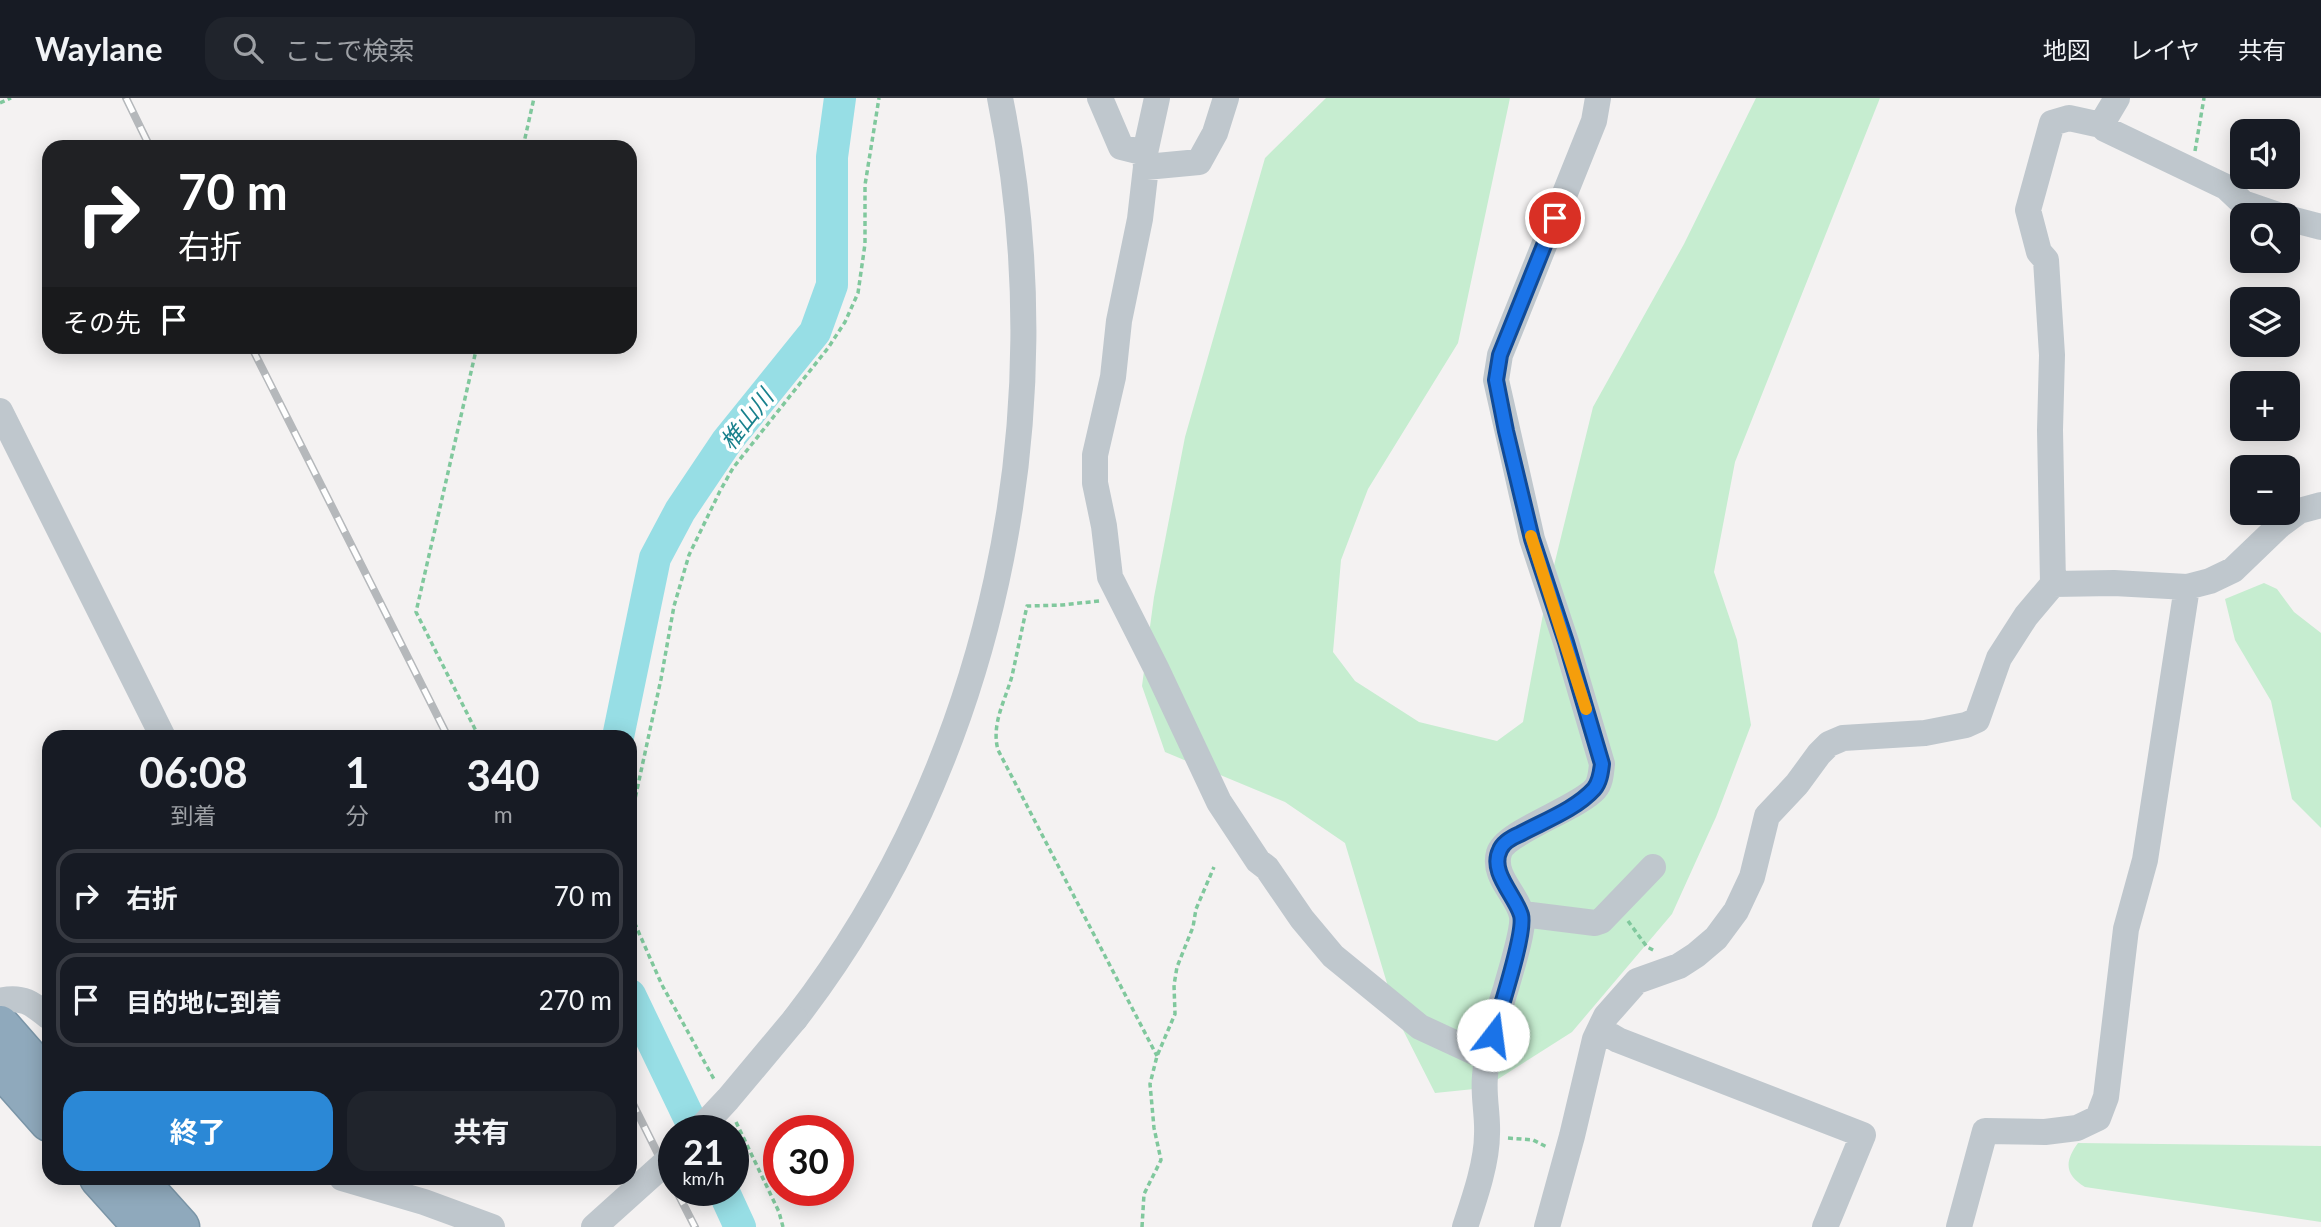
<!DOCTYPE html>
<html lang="ja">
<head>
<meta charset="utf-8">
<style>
	:root { --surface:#171b24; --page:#20242c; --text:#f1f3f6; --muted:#9ea1a6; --line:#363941; --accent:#2b88d6 }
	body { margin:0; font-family:Lato,"Noto Sans JP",sans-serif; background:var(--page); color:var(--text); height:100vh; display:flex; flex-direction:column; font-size:26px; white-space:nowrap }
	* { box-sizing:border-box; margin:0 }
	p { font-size:23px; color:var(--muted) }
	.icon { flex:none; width:38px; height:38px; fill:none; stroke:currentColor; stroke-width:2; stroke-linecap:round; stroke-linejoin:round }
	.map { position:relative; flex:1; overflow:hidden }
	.details { position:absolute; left:42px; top:632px; width:595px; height:455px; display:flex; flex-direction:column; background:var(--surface); border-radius:21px; box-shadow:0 4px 18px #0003 }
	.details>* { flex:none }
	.hud { position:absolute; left:42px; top:42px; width:595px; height:214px; border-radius:21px; box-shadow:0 4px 18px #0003; background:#202124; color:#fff; overflow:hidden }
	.tools { position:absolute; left:2230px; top:21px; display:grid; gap:14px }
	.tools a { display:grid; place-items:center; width:70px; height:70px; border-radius:14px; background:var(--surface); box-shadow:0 4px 18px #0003; font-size:35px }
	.speed { position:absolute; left:658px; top:1017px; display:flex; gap:14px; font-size:35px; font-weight:700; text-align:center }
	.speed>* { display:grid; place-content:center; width:91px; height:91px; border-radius:50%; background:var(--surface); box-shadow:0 4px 18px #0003; line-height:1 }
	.speed small { font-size:18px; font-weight:400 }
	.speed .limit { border:10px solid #d22; background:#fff; color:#111 }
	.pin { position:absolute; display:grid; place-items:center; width:60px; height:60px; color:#fff; margin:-30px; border:4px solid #fff; border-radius:50%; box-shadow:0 2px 7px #0007 }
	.me { position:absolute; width:77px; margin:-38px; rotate:15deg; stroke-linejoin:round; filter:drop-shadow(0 0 5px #0008) }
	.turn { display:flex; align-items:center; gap:24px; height:147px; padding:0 21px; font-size:32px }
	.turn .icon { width:91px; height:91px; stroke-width:2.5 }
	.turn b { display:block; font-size:49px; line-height:60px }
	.then { display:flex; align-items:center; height:66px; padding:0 21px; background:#0003; gap:14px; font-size:26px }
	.eta { display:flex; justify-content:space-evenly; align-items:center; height:119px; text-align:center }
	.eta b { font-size:42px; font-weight:700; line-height:49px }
	.action { display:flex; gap:14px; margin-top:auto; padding:14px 21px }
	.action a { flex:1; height:80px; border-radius:21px; background:var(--accent); color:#fff; font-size:28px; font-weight:700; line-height:80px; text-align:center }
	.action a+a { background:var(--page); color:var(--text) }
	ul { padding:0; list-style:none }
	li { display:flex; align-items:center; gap:21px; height:94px; margin:0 14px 10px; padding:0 7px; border:4px solid var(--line); border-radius:21px }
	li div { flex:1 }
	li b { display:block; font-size:26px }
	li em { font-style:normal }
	header { display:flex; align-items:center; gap:42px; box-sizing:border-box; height:98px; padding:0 35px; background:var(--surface); border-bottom:2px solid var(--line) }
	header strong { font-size:33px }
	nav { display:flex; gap:38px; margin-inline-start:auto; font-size:24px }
	.search { width:490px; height:63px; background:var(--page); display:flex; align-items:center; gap:18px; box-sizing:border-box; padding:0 24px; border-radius:21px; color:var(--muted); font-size:26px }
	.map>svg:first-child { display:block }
	.green { fill:#c6edd0 }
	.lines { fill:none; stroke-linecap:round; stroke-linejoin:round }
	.river { stroke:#97dee5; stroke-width:32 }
	.highway-casing { stroke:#7a95a7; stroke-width:41 }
	.path { stroke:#80c89d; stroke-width:3.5; stroke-dasharray:5 3.5; stroke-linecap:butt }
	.minor { stroke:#bfc7cd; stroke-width:26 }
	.highway { stroke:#8fa9bc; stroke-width:38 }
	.rail-casing { stroke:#b5b8bb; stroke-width:8 }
	.rail { stroke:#fff; stroke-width:5; stroke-dasharray:16; stroke-linecap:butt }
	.minor-bridge { stroke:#bfc7cd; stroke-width:26 }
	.route-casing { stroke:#114b97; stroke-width:18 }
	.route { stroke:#1a73e8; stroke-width:12 }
	.slow { stroke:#f59e0b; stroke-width:12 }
	.labels { text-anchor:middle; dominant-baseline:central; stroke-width:7; stroke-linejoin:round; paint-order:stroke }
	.water-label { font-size:23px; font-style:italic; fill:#19818d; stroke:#fff }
</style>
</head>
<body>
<header>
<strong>Waylane</strong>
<div class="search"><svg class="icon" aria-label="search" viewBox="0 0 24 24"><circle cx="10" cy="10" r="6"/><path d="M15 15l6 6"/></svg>ここで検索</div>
<nav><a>地図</a><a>レイヤ</a><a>共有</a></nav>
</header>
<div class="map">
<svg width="2321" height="1129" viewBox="0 0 2321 1129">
	<rect width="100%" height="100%" fill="#f4f2f2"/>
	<path class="green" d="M1326 0H1510L1458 245 1368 391 1341 462 1333 554 1355 583 1419 624 1497 643 1523 624 1546 500 1593 309 1684 146 1756 0H1880L1735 364 1714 474 1737 542 1751 627 1716 719 1672 816 1572 934 1484 990 1435 995 1398 922 1345 745 1285 704 1165 654 1142 588 1154 499 1185 339 1265 60Z
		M2264 485 2277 491 2294 514 2321 535V730L2292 701 2271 603 2235 542 2225 501Z
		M2078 1045 2321 1048V1124L2085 1089C2065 1077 2064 1064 2078 1045Z"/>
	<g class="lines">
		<path class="river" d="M618 639 655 460 680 413 727 343 815 234 832 187V59L840 0
			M630 897 695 1032
			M723 1092 740 1129"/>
		<defs>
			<path id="highway" d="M0 927 49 983
				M0 969 49 1024
				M99 1080 143 1129
				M136 1080 180 1129"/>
		</defs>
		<use href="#highway" class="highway-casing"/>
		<path class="path" d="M0 5 11 0
			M523 49 534 0
			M2195 53 2204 0
			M477 248 416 514 479 639
			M1099 503 1062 507 1027 508C1022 531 1017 555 1012 578 1005 603 991 626 998 652L1157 958
			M630 724 661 581 674 508 689 457 720 393 733 370 828 250 845 224 858 195 865 146V87L879 0
			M630 791 635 826 662 887 715 983
			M1628 823 1647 849 1655 853
			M736 1024 779 1114 783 1129
			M1508 1040 1533 1042 1547 1049
			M1142 1129 1144 1096 1161 1062 1154 1030 1150 986 1157 958 1175 916 1174 887 1177 869 1193 829 1196 811 1214 769"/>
		<path class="minor" d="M1100 0 1121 49 1145 55
			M1157 0 1145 55 1146 69 1140 121 1119 223 1113 279 1095 357V385L1104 428 1110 479 1156 570 1219 704 1258 763 1267 770 1302 821 1333 858 1420 929 1487 960
			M2101 27 2105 31 2226 89 2243 105 2278 117
			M1146 69 1199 64 1215 35 1226 0
			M2287 120 2321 129
			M0 313 163 639
			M2053 486 2114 485 2187 489 2210 483 2233 472 2280 427 2299 413 2321 407
			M1522 818 1531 817 1595 825 1601 823 1653 769
			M0 903C22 897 33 906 49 919
			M795 921C994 663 1065 317 1000 0
			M1601 932 1618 942 1863 1037 1825 1129
			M342 1080 424 1104 492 1129
			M1465 1129C1474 1102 1487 1065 1487 1036 1488 1017 1483 998 1485 978 1487 948 1497 919 1506 890 1510 875 1524 832 1522 818 1518 797 1492 779 1499 755 1505 734 1577 711 1595 691 1601 684 1601 674 1602 666L1566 544 1532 441 1496 282 1500 257 1594 23 1598 0
			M1547 1129 1572 1038 1595 941 1606 918 1637 883 1679 868 1696 857 1716 840 1736 813 1752 779 1767 718 1797 686 1819 656 1829 646 1843 640 1925 635 1966 627 1977 622 1999 560 2026 518 2053 486 2050 332 2052 257 2046 162 2039 154 2028 112 2052 25 2069 20 2101 27 2117 0
			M1959 1129 1985 1033 2045 1034 2077 1030 2098 1020 2106 999 2126 831 2145 762 2187 489"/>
		<use href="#highway" class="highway"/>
		<defs>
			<path id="rail" d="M126 0 150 49
				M251 248 448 639
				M630 1000 674 1088
				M676 1092 695 1129"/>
		</defs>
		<use href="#rail" class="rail-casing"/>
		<use href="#rail" class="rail"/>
		<path class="minor-bridge" d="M699 1032 728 1001 795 921
			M594 1129 674 1057"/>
	</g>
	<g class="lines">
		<defs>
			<path id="route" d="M1493 937C1499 914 1526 835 1521 817 1515 797 1489 774 1500 752 1503 744 1513 739 1520 736 1544 723 1576 711 1594 691 1600 684 1601 674 1602 666L1566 544 1532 441 1506 333 1496 282 1500 257 1555 120"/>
		</defs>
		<use href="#route" class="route-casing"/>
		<use href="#route" class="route"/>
		<path class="slow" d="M1531 438 1586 611"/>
	</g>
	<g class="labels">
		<g class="water-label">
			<text transform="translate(746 321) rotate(-52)">椎山川</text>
		</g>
	</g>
</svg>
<div class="tools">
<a><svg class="icon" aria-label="sound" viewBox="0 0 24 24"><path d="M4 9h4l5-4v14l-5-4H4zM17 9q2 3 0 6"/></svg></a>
<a><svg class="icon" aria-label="search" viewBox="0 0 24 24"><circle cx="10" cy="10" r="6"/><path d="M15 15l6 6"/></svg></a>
<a><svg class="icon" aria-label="layers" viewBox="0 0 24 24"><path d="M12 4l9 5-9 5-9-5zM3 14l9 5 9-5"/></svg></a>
<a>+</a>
<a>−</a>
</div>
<div class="speed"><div>21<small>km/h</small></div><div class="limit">30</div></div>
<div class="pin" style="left:1555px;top:120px;background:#d93025"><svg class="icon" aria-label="arrive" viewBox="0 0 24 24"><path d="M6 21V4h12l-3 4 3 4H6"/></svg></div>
<svg class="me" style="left:1493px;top:937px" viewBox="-20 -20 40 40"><circle r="19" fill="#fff"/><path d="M0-13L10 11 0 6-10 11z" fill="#1a73e8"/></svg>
<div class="hud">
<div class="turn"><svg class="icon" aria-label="right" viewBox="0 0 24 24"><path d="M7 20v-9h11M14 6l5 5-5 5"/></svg><div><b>70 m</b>右折</div></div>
<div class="then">その先<svg class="icon" aria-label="arrive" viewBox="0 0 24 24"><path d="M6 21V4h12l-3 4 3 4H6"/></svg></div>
</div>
<section class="details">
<div class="eta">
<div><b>06:08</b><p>到着</p></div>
<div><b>1</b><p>分</p></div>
<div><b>340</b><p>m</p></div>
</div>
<ul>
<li><svg class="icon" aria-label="right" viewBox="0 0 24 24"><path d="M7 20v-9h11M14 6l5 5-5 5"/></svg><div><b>右折</b></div><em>70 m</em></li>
<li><svg class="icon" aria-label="arrive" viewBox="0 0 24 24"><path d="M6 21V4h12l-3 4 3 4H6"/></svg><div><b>目的地に到着</b></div><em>270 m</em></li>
</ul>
<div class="action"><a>終了</a><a>共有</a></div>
</section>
</div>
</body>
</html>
